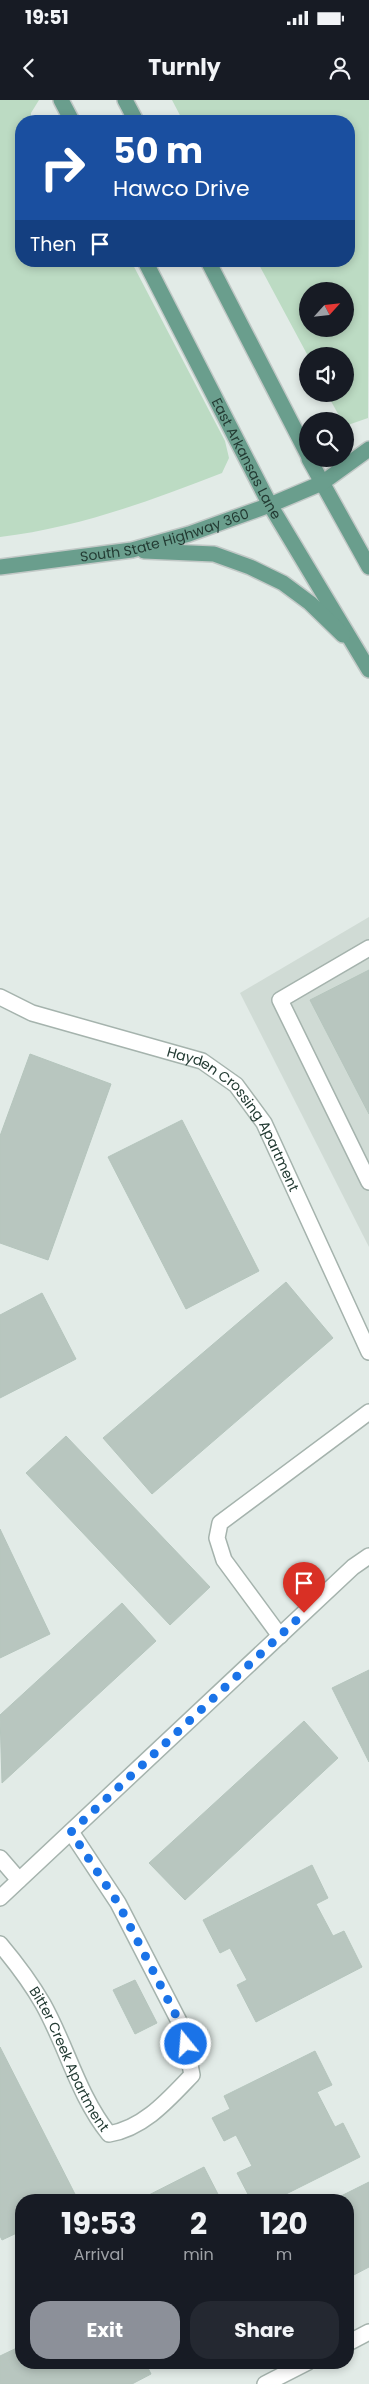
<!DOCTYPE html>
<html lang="en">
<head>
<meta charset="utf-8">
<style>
	:root { --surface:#171b24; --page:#242831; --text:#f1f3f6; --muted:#9ea1a6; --accent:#8c9099 }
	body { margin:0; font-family:Poppins,sans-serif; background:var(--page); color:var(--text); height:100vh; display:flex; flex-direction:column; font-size:19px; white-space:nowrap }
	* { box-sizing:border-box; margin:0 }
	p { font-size:16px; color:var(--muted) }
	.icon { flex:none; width:28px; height:28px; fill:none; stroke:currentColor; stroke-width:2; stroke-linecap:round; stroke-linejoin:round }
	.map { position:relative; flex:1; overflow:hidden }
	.drawer { position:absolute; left:15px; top:2094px; width:339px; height:175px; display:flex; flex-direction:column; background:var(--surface); border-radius:20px; box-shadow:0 2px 8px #0003 }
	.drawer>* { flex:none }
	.top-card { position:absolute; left:15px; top:15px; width:340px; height:152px; border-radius:20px; box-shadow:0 2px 8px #0003; background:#1a4fa0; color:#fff; overflow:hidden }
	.needle { width:32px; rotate:63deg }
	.controls { position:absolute; left:299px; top:182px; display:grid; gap:10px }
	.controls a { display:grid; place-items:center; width:55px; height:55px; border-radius:50%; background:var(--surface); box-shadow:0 2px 8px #0003; font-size:25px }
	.pin { position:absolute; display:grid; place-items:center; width:42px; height:42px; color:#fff; margin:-51px -21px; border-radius:50% 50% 50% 0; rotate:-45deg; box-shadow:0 0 5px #0007 }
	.pin .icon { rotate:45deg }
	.me { position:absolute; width:55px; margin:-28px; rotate:343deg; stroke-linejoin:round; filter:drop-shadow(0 0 4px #0008) }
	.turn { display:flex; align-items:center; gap:18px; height:105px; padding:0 15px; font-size:22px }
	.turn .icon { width:65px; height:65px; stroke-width:2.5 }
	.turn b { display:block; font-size:35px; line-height:42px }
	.then { display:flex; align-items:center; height:48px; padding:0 15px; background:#0003; gap:10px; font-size:19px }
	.eta { display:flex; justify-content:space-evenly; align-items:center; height:85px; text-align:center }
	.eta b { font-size:30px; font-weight:700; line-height:35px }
	.cta { display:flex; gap:10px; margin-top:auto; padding:10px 15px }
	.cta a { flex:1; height:58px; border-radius:20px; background:var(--accent); color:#fff; font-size:20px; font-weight:700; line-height:58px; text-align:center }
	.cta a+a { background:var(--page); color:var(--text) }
	.status { display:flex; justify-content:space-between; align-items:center; height:35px; padding:0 25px; background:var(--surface); direction:ltr }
	.status svg { height:14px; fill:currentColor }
	header { display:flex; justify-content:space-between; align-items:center; height:65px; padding:0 15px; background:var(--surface); font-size:22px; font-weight:700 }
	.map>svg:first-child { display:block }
	.built { fill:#d0dbd5 }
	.green { fill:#bcdbc3; fill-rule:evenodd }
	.building { fill:#b8c6bf; stroke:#b5c5bd }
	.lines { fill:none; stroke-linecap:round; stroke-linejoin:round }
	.minor-casing { stroke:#a5b3ad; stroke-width:18 }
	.major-casing { stroke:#c1c8c6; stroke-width:18 }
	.minor { stroke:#fff; stroke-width:15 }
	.major { stroke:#6a9e8d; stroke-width:15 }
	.route { stroke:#1a73e8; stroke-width:9; stroke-dasharray:0 16.2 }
	.labels { text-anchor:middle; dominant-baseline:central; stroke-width:5; stroke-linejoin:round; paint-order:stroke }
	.street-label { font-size:14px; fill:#233b33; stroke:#f2f8f5 }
</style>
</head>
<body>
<div class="status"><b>19:51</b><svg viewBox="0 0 49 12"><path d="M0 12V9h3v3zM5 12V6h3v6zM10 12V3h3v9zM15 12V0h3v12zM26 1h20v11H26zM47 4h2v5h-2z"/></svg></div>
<header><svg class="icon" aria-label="back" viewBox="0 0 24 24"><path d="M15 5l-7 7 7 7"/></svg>Turnly<svg class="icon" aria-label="person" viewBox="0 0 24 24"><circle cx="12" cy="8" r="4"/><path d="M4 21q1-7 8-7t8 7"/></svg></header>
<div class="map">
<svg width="369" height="2284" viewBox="0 0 369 2284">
	<rect width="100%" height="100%" fill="#e2ebe7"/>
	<path class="built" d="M369 817V1147L240 893Z"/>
	<path class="green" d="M0 0H39L31 13V21H21V161H131L225 341 229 358 222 373C150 401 77 428 0 437Z
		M172 0H369L368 318 345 326V321H342L327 294H345V256H308L257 161H349V21H183ZM308 191H345V229H308Z"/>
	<path class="building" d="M369 870V1014L310 900Z
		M30 954 111 984 48 1160 0 1143V1036Z
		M182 1020 259 1171 186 1209 108 1057Z
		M286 1182 333 1238 152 1394 103 1338Z
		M42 1193 76 1259 0 1298V1215Z
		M66 1336 210 1487 170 1525 26 1373Z
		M0 1429 50 1534 0 1558Z
		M122 1503 156 1541 2 1683 0 1615Z
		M369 1570V1662L332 1588Z
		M304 1621 338 1658 185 1800 149 1763Z
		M312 1765 328 1798 316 1804 333 1836 344 1831 362 1867 256 1922 237 1885 247 1880 230 1848 220 1853 203 1820Z
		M135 1880 157 1923 135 1934 113 1890Z
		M0 1947 78 2100H21V2131L2 2140 0 2136Z
		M315 1951 332 1985 317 1992 335 2027 343 2023 360 2057 274 2100H251L237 2073 252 2066 236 2035 224 2041 212 2018 230 2009 224 1996Z
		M204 2067 221 2100H139Z
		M369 2082V2167L348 2178V2100H333Z
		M21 2246V2262H145L151 2274 132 2284H0V2256Z"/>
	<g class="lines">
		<defs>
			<g id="minor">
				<path d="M369 848 280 900 369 1082"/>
				<path id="s1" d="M0 897 32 913 202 961 236 985 264 1023 369 1252"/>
				<path d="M280 1536 224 1460 217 1438 220 1423 369 1312"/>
				<path d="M0 1758 19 1780"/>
				<path d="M0 1798 353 1467 369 1456"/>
				<path id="s2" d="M0 1844C16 1863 31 1883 43 1904 67 1947 78 1995 109 2034 144 2028 168 2000 192 1975L183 1929 118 1803 71 1732"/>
				<path d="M348 2243 369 2232"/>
				<path d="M265 2284 308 2262"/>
			</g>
			<g id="major">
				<path d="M61 0 72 21"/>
				<path d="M125 0 136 21"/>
				<path id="s3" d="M145 161 270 405 369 570"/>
				<path d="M208 161 308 355"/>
				<path d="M309 359 369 467"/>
				<path d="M144 451 214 454 250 467 283 483 310 503 343 535"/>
				<path id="s4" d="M0 467 132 450 189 434 270 405 322 383 369 349"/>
			</g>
		</defs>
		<use href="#minor" class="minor-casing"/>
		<use href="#major" class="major-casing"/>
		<use href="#minor" class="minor"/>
		<use href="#major" class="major"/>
	</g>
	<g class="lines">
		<path class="route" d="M186 1944 183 1929 118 1803 71 1732 304 1513"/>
	</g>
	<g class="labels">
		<g class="street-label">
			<text stroke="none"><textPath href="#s3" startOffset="222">East Arkansas Lane</textPath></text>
			<text stroke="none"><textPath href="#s4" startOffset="168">South State Highway 360</textPath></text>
			<text stroke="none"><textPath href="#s1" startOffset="276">Hayden Crossing Apartment</textPath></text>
			<text stroke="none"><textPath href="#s2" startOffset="135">Bitter Creek Apartment</textPath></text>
		</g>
	</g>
</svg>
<div class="controls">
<a><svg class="needle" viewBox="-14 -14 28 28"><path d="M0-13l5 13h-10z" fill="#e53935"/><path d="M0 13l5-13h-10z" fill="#9ea1a6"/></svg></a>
<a><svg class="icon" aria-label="sound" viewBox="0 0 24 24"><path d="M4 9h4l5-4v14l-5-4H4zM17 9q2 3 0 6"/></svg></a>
<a><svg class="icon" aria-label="search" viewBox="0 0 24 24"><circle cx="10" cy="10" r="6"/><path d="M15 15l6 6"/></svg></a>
</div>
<div class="pin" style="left:304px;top:1513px;background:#d93025"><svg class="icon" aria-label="arrive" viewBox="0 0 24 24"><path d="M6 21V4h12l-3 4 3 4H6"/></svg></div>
<svg class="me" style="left:186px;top:1944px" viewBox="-20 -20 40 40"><circle r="17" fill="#1a73e8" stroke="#fff" stroke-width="3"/><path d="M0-11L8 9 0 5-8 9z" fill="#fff"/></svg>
<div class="top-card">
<div class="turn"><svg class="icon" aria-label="right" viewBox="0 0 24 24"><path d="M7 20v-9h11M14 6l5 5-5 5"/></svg><div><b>50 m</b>Hawco Drive</div></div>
<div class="then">Then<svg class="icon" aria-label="arrive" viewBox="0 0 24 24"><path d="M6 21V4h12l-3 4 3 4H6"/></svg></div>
</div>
<section class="drawer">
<div class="eta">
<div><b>19:53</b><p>Arrival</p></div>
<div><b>2</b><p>min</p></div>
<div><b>120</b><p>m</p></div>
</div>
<div class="cta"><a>Exit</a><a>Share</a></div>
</section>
</div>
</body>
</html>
